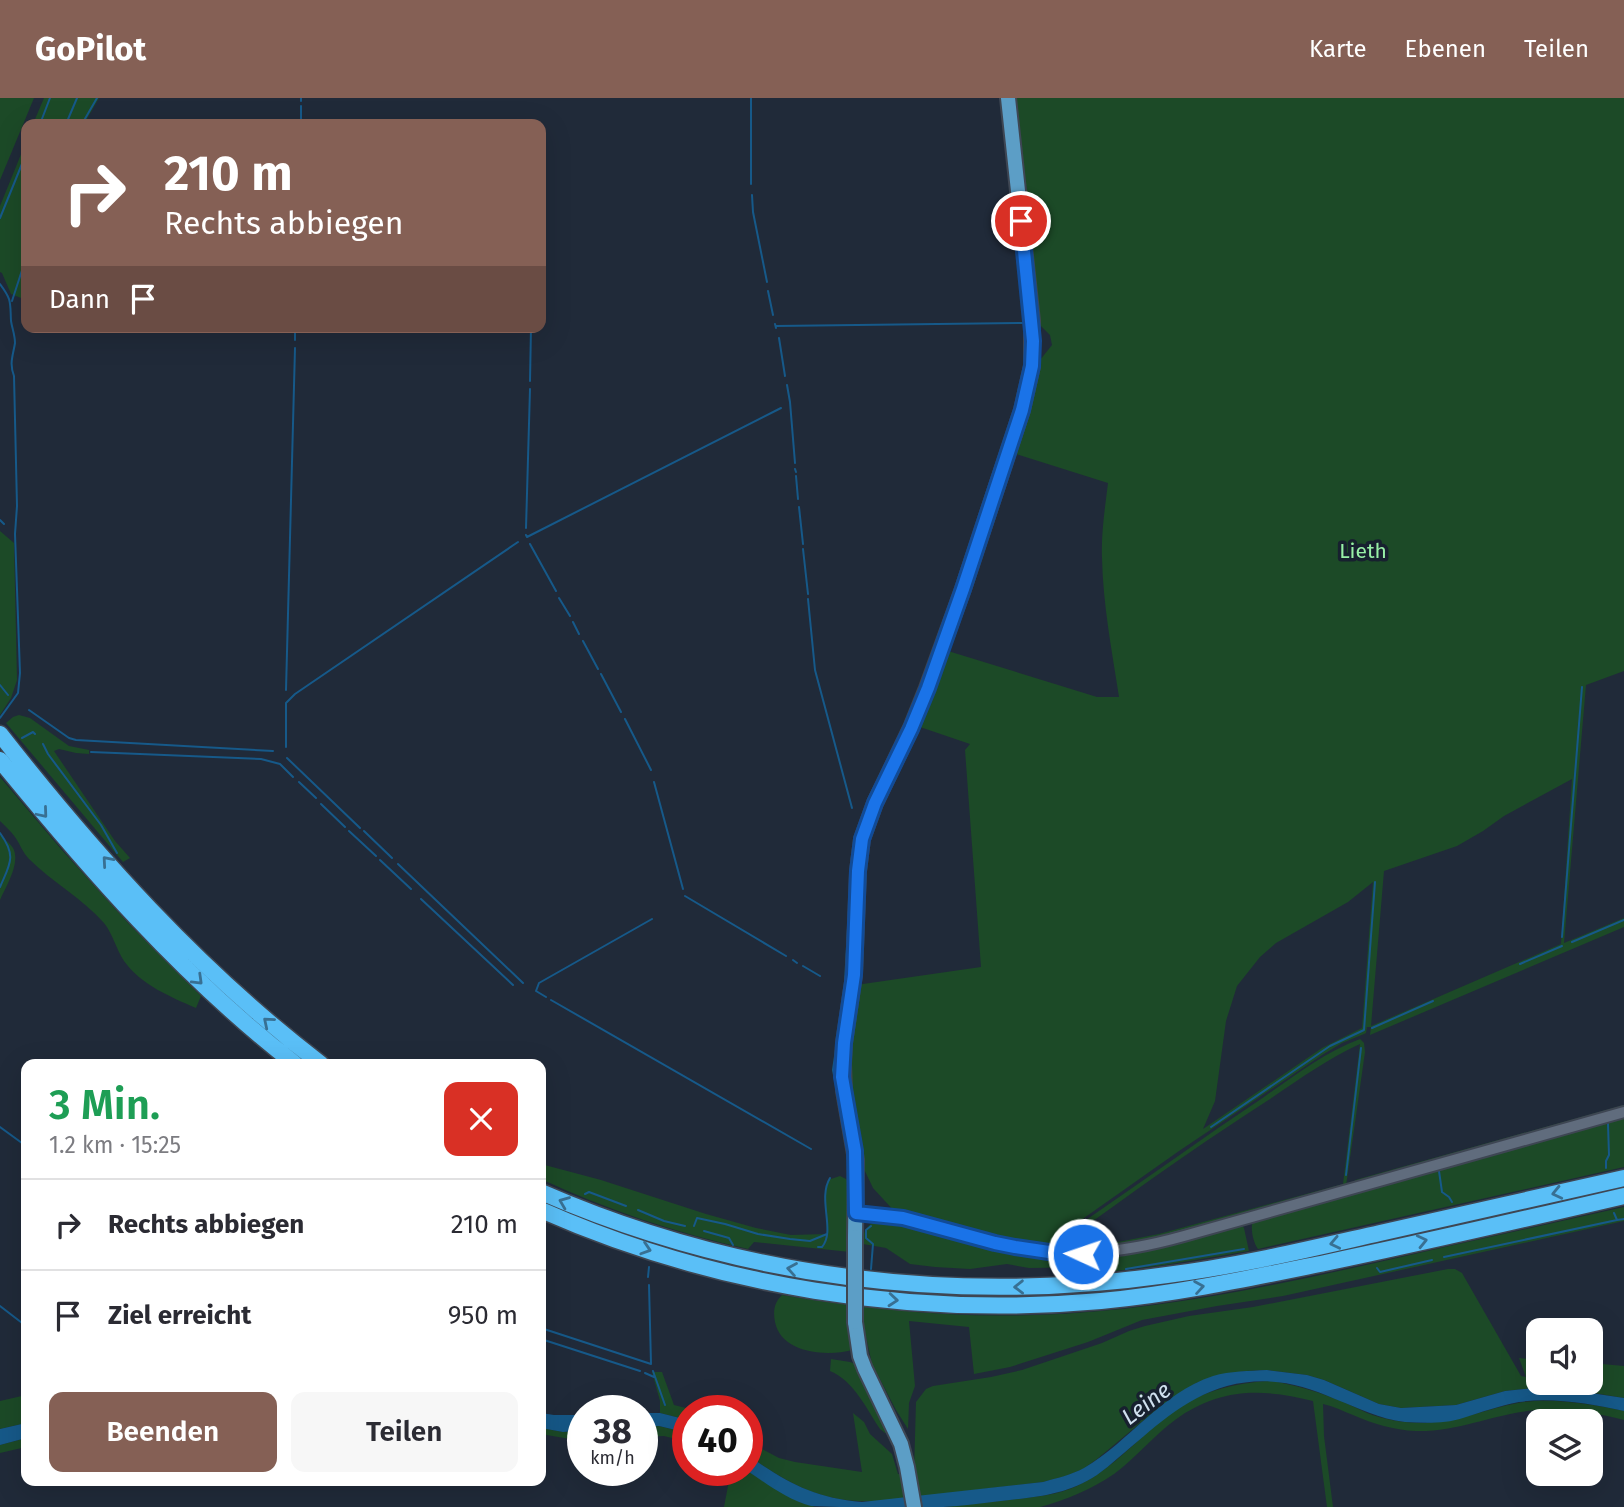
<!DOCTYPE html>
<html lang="de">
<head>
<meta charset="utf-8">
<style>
	:root { --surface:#fff; --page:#f7f7f7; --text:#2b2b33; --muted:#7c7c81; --line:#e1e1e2; --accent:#856055 }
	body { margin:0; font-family:"Fira Sans",sans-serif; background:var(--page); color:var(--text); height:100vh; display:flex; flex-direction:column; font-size:26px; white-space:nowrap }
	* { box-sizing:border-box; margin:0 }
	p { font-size:23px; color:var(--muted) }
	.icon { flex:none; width:38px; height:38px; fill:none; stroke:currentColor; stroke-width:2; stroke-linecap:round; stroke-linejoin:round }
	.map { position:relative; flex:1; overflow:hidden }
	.sheet { position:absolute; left:21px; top:961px; width:525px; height:427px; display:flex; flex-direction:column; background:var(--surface); border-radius:14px; box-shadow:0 7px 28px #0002 }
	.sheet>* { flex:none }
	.guide { position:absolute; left:21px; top:21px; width:525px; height:214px; border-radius:14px; box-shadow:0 7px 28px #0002; background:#856055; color:#fff; overflow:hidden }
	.fabs { position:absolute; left:1526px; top:1220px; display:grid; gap:14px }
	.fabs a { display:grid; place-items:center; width:77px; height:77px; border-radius:14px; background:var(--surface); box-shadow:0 7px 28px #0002; font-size:35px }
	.speed { position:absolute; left:567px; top:1297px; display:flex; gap:14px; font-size:35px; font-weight:700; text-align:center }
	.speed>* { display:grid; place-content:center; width:91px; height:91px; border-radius:50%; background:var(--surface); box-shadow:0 7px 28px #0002; line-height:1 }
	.speed small { font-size:18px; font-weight:400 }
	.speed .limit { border:10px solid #d22; background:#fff; color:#111 }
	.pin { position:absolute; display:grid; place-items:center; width:60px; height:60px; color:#fff; margin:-30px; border:4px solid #fff; border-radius:50%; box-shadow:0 2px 7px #0007 }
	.me { position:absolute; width:77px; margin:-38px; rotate:273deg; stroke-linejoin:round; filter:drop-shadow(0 0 5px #0008) }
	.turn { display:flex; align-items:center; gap:24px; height:147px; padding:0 28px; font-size:32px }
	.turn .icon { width:91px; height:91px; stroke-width:2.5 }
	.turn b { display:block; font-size:49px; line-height:60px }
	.then { display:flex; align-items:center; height:66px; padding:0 28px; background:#0003; gap:14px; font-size:26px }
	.round { display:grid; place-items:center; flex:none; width:74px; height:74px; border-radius:14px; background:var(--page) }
	.headline { display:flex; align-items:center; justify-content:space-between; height:119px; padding:0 28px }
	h1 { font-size:42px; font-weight:600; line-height:52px; color:#1e9e55 }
	.cta { display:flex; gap:14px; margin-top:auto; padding:14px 28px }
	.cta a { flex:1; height:80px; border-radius:14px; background:var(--accent); color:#fff; font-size:28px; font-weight:600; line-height:80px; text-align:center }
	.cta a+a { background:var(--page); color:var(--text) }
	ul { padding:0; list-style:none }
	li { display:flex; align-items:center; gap:21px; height:91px; padding:0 28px; border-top:2px solid var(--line) }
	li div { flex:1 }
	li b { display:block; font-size:26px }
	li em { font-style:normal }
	header { display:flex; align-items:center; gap:42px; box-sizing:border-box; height:98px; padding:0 35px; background:var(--accent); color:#fff }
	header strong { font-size:33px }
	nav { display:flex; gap:38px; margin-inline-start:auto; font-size:24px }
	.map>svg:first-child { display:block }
	.green { fill:#1c4a27; fill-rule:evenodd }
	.water { fill:#165989 }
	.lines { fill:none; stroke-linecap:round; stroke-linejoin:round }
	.stream { stroke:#165989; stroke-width:2 }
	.minor-casing { stroke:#3e4653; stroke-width:14 }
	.major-casing { stroke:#3e4653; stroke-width:18 }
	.highway-casing { stroke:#3e4653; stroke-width:19 }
	.minor { stroke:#606c7d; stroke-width:10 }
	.major { stroke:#5c9ec6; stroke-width:14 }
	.highway { stroke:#5abff7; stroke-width:16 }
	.major-bridge-casing { stroke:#3e4653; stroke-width:18; stroke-linecap:butt }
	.major-bridge { stroke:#5c9ec6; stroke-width:14 }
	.oneway { stroke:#387093 }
	.route-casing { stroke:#114b97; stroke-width:18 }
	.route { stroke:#1a73e8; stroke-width:12 }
	.labels { text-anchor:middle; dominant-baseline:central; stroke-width:7; stroke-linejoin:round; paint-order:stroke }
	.park-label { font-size:21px; fill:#98f0a7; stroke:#17202f }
	.water-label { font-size:23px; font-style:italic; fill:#d0e0ef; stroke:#17202f }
</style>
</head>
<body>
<header>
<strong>GoPilot</strong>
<nav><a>Karte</a><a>Ebenen</a><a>Teilen</a></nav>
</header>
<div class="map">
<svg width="1624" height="1409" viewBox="0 0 1624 1409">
	<rect width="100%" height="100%" fill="#202a39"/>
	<path class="green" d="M0 0H34L0 82Z
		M44 0H99L84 26H33Z
		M1016 0H1624V573L1586 587 1564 845 1624 820V829L1370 937 1371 929H1367L1366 935 1364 936 1342 945 1322 957 1179 1053 1084 1120C1075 1129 1072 1142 1063 1151L1013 1145 896 1115 873 1090 864 1071 847 982 856 887 981 869 965 652 970 646 920 629 948 553 1097 599H1119C1112 553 1103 507 1102 460 1101 435 1105 410 1108 385L1016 356 1035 288 1040 262 1052 247 1050 237 1038 225 1031 129ZM1572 681 1561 846 1371 928 1384 773 1457 748 1483 733 1504 718ZM1373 784 1362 930 1322 950 1203 1031 1215 1003 1226 923 1237 888 1260 859 1276 845 1348 804Z
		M26 44V174L21 200 11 196 2 175 0 174V108Z
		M0 433 14 445 17 582 11 600 0 617Z
		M19 617 30 620 69 648 89 652V656L76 655 59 651 54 653 115 743 130 760 123 764 6 625 13 619Z
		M0 679 61 751 129 826 201 898 196 910C171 899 141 887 124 863 116 851 113 836 104 825 82 800 52 784 29 761 23 755 20 746 15 739 11 733 5 728 0 723Z
		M0 737C4 741 10 745 13 750 21 765 6 788 0 802Z
		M1360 941 1364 945 1365 954 1346 1088 1163 1141 1114 1150 1072 1151 1079 1132 1086 1122C1146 1081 1204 1039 1264 999 1294 978 1325 954 1360 941ZM1360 946 1343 1086 1159 1136 1113 1145 1079 1148 1084 1131 1093 1123C1152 1080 1212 1038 1273 999 1301 980 1329 960 1360 946Z
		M1624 1007V1011L1355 1084V1082Z
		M1624 1018V1069L1258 1151C1253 1144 1250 1130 1253 1122Z
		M541 1066 601 1082 706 1116 756 1130 791 1137 827 1136 825 1095 828 1082 840 1078 846 1081 851 1088 850 1154 754 1144 748 1151C677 1135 607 1112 541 1081Z
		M1624 1109V1123L1283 1198 1217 1208 1142 1222 1088 1244 1010 1269 974 1276 969 1229 909 1223 915 1288 909 1305 908 1331 896 1312 872 1266 863 1225 849 1223 852 1252C826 1259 781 1255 775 1224 773 1213 774 1205 782 1197 865 1211 950 1220 1035 1217 1150 1214 1263 1190 1375 1165 1458 1146 1541 1128 1624 1109Z
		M880 1122H892L1055 1158 1240 1126 1244 1130 1249 1153 1165 1167 1099 1175V1169L1029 1170 1007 1166 970 1171 935 1169 910 1166 886 1150 863 1146C863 1133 866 1126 880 1122Z
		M1448 1171H1455L1462 1175 1521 1278 1526 1279 1519 1260 1538 1262V1284H1591V1265L1624 1268V1300L1594 1295 1543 1289 1505 1293 1456 1307 1401 1310 1379 1306 1324 1282 1307 1277 1267 1272 1246 1273 1215 1278 1196 1285 1157 1311 1097 1361 1083 1371 1066 1378 1043 1384 882 1403C824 1406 794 1389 747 1357V1343L779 1360 795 1364 862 1374 853 1315 864 1324 870 1336 892 1356 898 1376 914 1374 916 1304 926 1291 933 1288 991 1279 1022 1272 1102 1245 1129 1233 1145 1228 1189 1218 1253 1209Z
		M831 1261 850 1264 858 1267 889 1335H885L880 1331C866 1310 854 1283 830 1273Z
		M652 1274H662L674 1307 694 1312H688V1322L660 1315V1303Z
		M1272 1283C1293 1287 1313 1292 1333 1300 1345 1304 1356 1310 1367 1315 1385 1322 1405 1325 1425 1325 1457 1324 1486 1311 1518 1305 1551 1299 1592 1306 1624 1313V1322C1593 1314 1559 1309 1527 1313 1489 1318 1455 1334 1416 1333 1393 1332 1374 1326 1353 1317 1343 1313 1333 1308 1323 1306L1324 1338 1333 1409H1327L1313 1303C1262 1290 1219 1290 1175 1322 1153 1338 1136 1360 1114 1376 1092 1391 1066 1402 1040 1409H944C966 1407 987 1404 1008 1402 1032 1399 1055 1398 1077 1388 1111 1372 1137 1342 1166 1318 1196 1295 1234 1284 1272 1283Z
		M26 1297V1325L0 1331V1303Z
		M659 1328 688 1335V1344L664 1338 642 1339V1329Z
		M541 1330 563 1334 583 1332V1341H570L541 1336Z
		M26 1340V1349L0 1355V1347Z
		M731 1372H746L790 1399 815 1409H724Z"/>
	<path class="water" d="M1267 1272 1307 1277 1324 1282 1379 1306 1401 1310 1456 1307 1505 1293 1543 1289 1564 1291 1624 1300V1313C1592 1306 1552 1299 1519 1304 1499 1308 1482 1314 1463 1320 1445 1326 1424 1325 1405 1324 1379 1321 1359 1310 1335 1301 1299 1285 1266 1278 1227 1288 1183 1300 1152 1332 1118 1360 1111 1366 1104 1372 1097 1377 1067 1397 1036 1399 1001 1403 982 1405 962 1408 943 1409 919 1409 894 1409 869 1409 852 1409 827 1409 811 1408 787 1402 766 1385 746 1372L747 1357C787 1384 813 1400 862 1404L1043 1384C1057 1380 1071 1377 1084 1370 1130 1343 1161 1295 1213 1278 1230 1273 1249 1273 1267 1272Z
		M541 1315 554 1317H583V1332L563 1334 541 1330Z
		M642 1315H660L688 1322V1335L659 1328 642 1329Z
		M26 1325V1340L0 1347V1331Z"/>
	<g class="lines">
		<path class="stream" d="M751 0V86
			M301 3V0
			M40 26 50 0
			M66 26 77 0
			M82 26 97 0
			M301 26V8
			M1010 88 1014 126
			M752 97 753 114 767 184
			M0 120 26 56
			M1015 133 1017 149
			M0 186C12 202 10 204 11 223 12 230 15 237 15 245 13 258 9 265 14 278L17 408 15 436 20 575 18 595 0 620
			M768 193 773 217
			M12 203 26 160
			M775 226 776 230
			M776 228 1025 225
			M779 240 785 278
			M295 242V229
			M530 283 531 229
			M787 287 790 304 795 365
			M997 364 1017 304
			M795 371 796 374
			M796 378 798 401
			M799 409 803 446
			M979 418 995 370
			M0 422 4 426
			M526 430 530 291
			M526 437 527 439 781 310
			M530 446 556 493
			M803 451 808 496
			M559 500 570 518
			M808 501 815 572 852 710
			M573 524 579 536
			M583 543 598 571
			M601 576 621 614
			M0 587 8 597
			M286 592 295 250
			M29 612 69 640 76 642 273 653
			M625 621 651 672
			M22 640 33 634 35 636
			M43 646 48 656 101 727 117 755
			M286 649V605L295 596 518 444
			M91 654 261 661 280 666 293 679
			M287 660 360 730
			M299 684 316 700
			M654 684 683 791
			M321 706 345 729
			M349 733 376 758
			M364 733 392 760
			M0 735C17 758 10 766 0 789
			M380 762 411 791
			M398 766 523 885
			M685 798 786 858
			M421 801 513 887
			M1562 839 1582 589
			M1572 844 1624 822
			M793 862 797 865
			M1520 866 1562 848
			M803 868 820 878
			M845 884 852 758
			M546 899 536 893 539 885 652 821
			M551 902 811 1051
			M1372 930 1433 903
			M839 1002 833 972 843 903
			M0 1029 26 1048
			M1211 1029 1330 948 1364 932 1375 784
			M1606 1070V1063L1609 1057 1608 1026
			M1439 1073 1442 1094 1449 1099 1452 1104
			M1346 1077 1361 950
			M585 1096 589 1094 626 1108
			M1272 1108 1306 1098
			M638 1112 664 1123 685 1128
			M905 1114 981 1136 1015 1144
			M1614 1115 1617 1122 1624 1121
			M694 1128 697 1120 725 1126 758 1136 790 1141 810 1143 827 1136
			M871 1128 866 1132V1140L873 1146 871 1171
			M1198 1129 1267 1109
			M704 1133 729 1140 733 1147
			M1170 1136 1192 1130
			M818 1149H822C836 1133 817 1101 830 1080
			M1075 1150 1078 1138 1083 1128
			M1444 1159 1617 1122
			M1377 1170 1380 1174 1432 1162
			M1126 1171 1244 1151
			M648 1179 649 1169
			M0 1208 26 1228
			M541 1230 651 1266 649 1187
			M541 1241 640 1273
			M653 1273 665 1307
			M645 1275 654 1279"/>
		<defs>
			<path id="minor" d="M856 1115C872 1116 888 1117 904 1120 935 1127 966 1139 997 1146 1067 1160 1116 1157 1184 1138L1624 1014"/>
			<path id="major" d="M855 1139 856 1062 844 993 843 966 844 945 854 877 858 773 862 741 875 705 911 630 927 590 963 491 1022 312 1032 268V223L1008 0
				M855 1224 860 1258 865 1271 901 1346 907 1369 914 1409"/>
			<path id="highway" d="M0 636C95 757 199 873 321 966
				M0 662C89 771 183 879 295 966
				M541 1094C738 1180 954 1207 1167 1177 1239 1168 1309 1151 1380 1135 1461 1117 1543 1098 1624 1080
				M541 1112C715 1189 911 1220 1101 1203 1176 1196 1251 1180 1325 1165 1425 1144 1525 1121 1624 1098"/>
		</defs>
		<use href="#minor" class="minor-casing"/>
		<use href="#major" class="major-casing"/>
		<use href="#highway" class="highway-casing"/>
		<use href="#minor" class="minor"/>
		<use href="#major" class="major"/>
		<use href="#highway" class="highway"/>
		<defs>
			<path id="major-bridge" d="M855 1224V1139"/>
		</defs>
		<use href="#major-bridge" class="major-bridge-casing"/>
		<use href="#major-bridge" class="major-bridge"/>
	</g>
	<defs><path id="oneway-chevron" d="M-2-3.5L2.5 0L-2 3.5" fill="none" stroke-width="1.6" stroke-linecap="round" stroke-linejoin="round" transform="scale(1.75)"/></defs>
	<g class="oneway">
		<use href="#oneway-chevron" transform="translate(43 715) rotate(50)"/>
		<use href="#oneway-chevron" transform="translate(107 763) rotate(-131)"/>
		<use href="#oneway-chevron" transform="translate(198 882) rotate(44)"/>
		<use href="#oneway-chevron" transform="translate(268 924) rotate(-140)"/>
		<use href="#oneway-chevron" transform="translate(1557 1095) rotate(167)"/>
		<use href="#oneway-chevron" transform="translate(564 1104) rotate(-158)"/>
		<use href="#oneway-chevron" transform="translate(1422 1143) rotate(-13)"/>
		<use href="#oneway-chevron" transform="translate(1335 1145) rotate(168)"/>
		<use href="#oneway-chevron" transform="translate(646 1151) rotate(18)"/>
		<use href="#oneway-chevron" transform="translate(792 1171) rotate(-170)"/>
		<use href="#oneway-chevron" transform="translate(1019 1189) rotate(179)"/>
		<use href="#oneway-chevron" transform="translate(1199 1189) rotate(-9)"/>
		<use href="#oneway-chevron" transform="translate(893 1202) rotate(5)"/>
	</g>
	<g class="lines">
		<defs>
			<path id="route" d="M1021 123 1033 243 1032 268 1022 312 963 491 928 590 911 631 875 705 862 741 858 773 854 877 844 945 842 979 855 1053 856 1115 903 1120 995 1145 1015 1149 1049 1154 1083 1156"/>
		</defs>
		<use href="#route" class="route-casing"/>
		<use href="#route" class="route"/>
	</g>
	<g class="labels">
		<g class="park-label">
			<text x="1363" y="453">Lieth</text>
		</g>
		<g class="water-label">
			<text transform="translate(1146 1305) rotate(-37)">Leine</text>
		</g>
	</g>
</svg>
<div class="fabs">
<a><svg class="icon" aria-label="sound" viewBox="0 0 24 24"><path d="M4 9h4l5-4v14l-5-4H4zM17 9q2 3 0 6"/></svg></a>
<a><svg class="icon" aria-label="layers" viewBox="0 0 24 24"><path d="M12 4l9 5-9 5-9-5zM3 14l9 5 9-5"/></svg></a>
</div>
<div class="speed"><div>38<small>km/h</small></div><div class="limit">40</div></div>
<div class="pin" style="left:1021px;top:123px;background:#d93025"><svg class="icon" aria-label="arrive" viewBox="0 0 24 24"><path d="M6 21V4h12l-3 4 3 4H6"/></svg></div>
<svg class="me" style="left:1083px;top:1156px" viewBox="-20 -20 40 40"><circle r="17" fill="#1a73e8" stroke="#fff" stroke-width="3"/><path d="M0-11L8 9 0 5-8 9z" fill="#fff"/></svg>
<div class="guide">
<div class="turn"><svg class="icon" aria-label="right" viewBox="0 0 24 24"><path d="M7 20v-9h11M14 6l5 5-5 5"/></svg><div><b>210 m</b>Rechts abbiegen</div></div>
<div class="then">Dann<svg class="icon" aria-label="arrive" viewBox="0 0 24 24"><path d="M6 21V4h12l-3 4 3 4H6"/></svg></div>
</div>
<section class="sheet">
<div class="headline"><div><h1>3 Min.</h1><p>1.2 km · 15:25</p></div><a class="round" style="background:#d93025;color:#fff"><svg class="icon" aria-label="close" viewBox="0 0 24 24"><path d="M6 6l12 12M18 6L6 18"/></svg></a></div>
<ul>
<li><svg class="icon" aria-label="right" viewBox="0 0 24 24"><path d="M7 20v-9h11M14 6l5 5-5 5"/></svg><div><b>Rechts abbiegen</b></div><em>210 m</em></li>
<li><svg class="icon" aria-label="arrive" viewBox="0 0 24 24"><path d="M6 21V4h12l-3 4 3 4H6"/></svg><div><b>Ziel erreicht</b></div><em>950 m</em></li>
</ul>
<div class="cta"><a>Beenden</a><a>Teilen</a></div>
</section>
</div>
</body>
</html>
